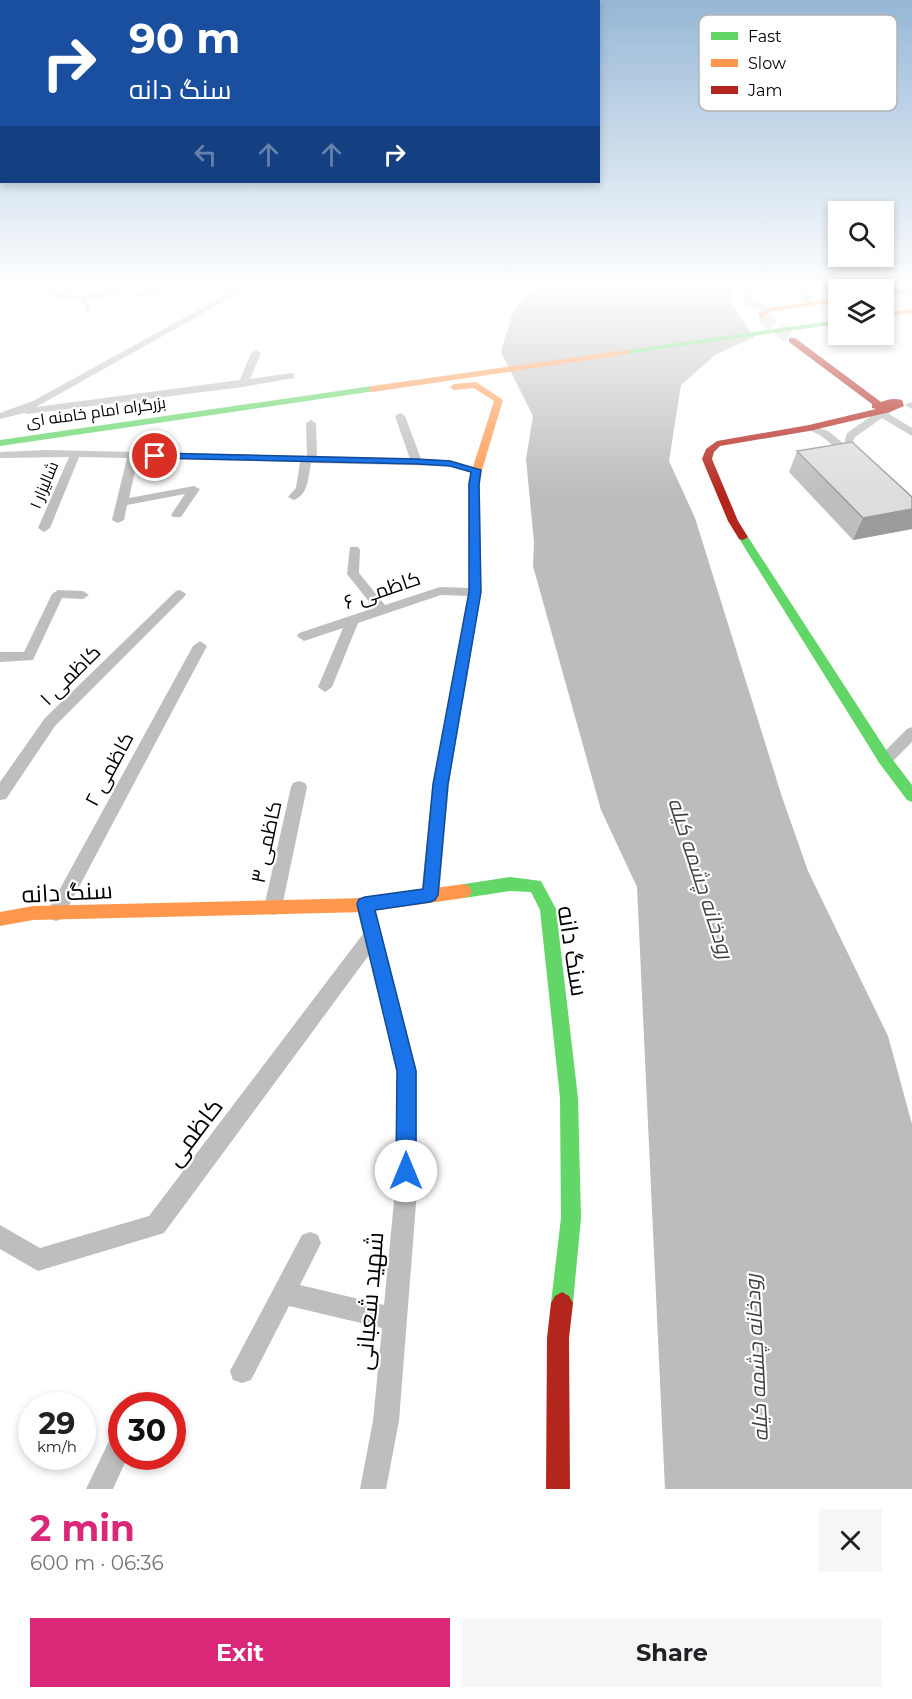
<!DOCTYPE html>
<html lang="en">
<head>
<meta charset="utf-8">
<style>
	:root { --surface:#fff; --page:#f6f6f6; --text:#202124; --muted:#757577; --accent:#db2777 }
	body { margin:0; font-family:Montserrat,Cairo,sans-serif; background:var(--page); color:var(--text); height:100vh; display:flex; flex-direction:column; font-size:22px; white-space:nowrap }
	* { box-sizing:border-box; margin:0 }
	p { font-size:20px; color:var(--muted) }
	.icon { flex:none; width:33px; height:33px; fill:none; stroke:currentColor; stroke-width:2; stroke-linecap:round; stroke-linejoin:round }
	.map { position:relative; height:1489px; overflow:hidden }
	.sheet { display:flex; flex-direction:column; background:var(--surface); flex:1 }
	.sheet>* { flex:none }
	.banner { position:absolute; left:0px; top:0px; width:600px; height:183px; box-shadow:0 3px 9px #0003; background:#1a4fa0; color:#fff; overflow:hidden }
	.fabs { position:absolute; left:828px; top:201px; display:grid; gap:12px }
	.fabs a { display:grid; place-items:center; width:66px; height:66px; border-radius:0px; background:var(--surface); box-shadow:0 3px 9px #0003; font-size:30px }
	.speed { position:absolute; left:18px; top:1392px; display:flex; gap:12px; font-size:30px; font-weight:700; text-align:center }
	.speed>* { display:grid; place-content:center; width:78px; height:78px; border-radius:50%; background:var(--surface); box-shadow:0 3px 9px #0003; line-height:1 }
	.speed small { font-size:15px; font-weight:400 }
	.speed .limit { border:9px solid #d22; background:#fff; color:#111 }
	.pin { position:absolute; display:grid; place-items:center; width:51px; height:51px; color:#fff; margin:-26px; border:3px solid #fff; border-radius:50%; box-shadow:0 2px 6px #0007 }
	.me { position:absolute; width:66px; margin:-33px; rotate:0deg; stroke-linejoin:round; filter:drop-shadow(0 0 4px #0008) }
	.turn { display:flex; align-items:center; gap:21px; height:126px; padding:0 30px; font-size:27px }
	.turn .icon { width:78px; height:78px; stroke-width:2.5 }
	.turn b { display:block; font-size:42px; line-height:51px }
	.lanes { display:flex; align-items:center; height:57px; padding:0 30px; background:#0003; justify-content:center; gap:30px; direction:ltr }
	.lanes .off { opacity:.35 }
	.round { display:grid; place-items:center; flex:none; width:63px; height:63px; border-radius:0px; background:var(--page) }
	.overview { display:flex; align-items:center; justify-content:space-between; height:102px; padding:0 30px }
	h1 { font-size:36px; font-weight:700; line-height:45px; color:var(--accent) }
	.action { display:flex; gap:12px; margin-top:auto; padding:12px 30px }
	.action a { flex:1; height:69px; border-radius:0px; background:var(--accent); color:#fff; font-size:24px; font-weight:700; line-height:69px; text-align:center }
	.action a+a { background:var(--page); color:var(--text) }
	.map>svg:first-child { display:block }
	.water { fill:#bcbcbc }
	.lines { fill:none; stroke-linecap:round; stroke-linejoin:round }
	.secondary-tunnel { stroke:#d9d9d9; stroke-width:13; stroke-dasharray:13 6; stroke-linecap:butt }
	.lane { stroke:#bebebe; stroke-width:4.5 }
	.street { fill:#bebebe; fill-rule:evenodd }
	.fast { fill:#63d668; fill-rule:evenodd }
	.slow { fill:#ff974d; fill-rule:evenodd }
	.jam { fill:#b3261e; fill-rule:evenodd }
	.wall { fill:#bebebe }
	.shaded-wall { fill:#9b9b9b }
	.building { fill:#ddd; stroke:#9b9b9b; stroke-width:1.5 }
	.route { fill:#1a73e8; stroke:#114b97; stroke-width:1.5 }
	.labels { text-anchor:middle; dominant-baseline:central; stroke-width:4.5; stroke-linejoin:round; paint-order:stroke }
	.far-street-label { font-size:16px; fill:#000; stroke:#fff }
	.street-label { font-size:20px; fill:#000; stroke:#fff }
	.water-label { font-size:21px; font-style:italic; fill:#414141; stroke:#fff }
	.near-street-label { font-size:24px; fill:#000; stroke:#fff }
	.key { fill:#fff; stroke:#b2b2b2; stroke-width:1.5 }
	.key-label { font-size:16px; fill:#000 }
</style>
</head>
<body>
<div class="map">
<svg width="912" height="1489" viewBox="0 0 912 1489">
	<rect width="100%" height="100%" fill="#fff"/>
	<path class="water" d="M534 286H734L731 304 754 337 715 355 681 385 669 461 695 518 782 797 808 871 888 1036 912 1124V1489H665L637 887 601 810 533 566 534 542 526 459 533 416 501 352 513 312Z"/>
	<g class="lines">
		<path class="secondary-tunnel" d="M763 317 792 340"/>
		<path class="lane" d="M84 299 88 310"/>
		<path class="street" d="M55 286H64L57 292C83 302 105 285 131 286 108 301 74 304 48 295V291Z
			M166 286H179L136 298 132 296Z
			M242 286H252L36 407 240 380 251 353 256 350 261 353 250 379 291 373 294 374V378L243 387 28 414 24 413 0 419V413L33 401Z
			M743 286H751L752 301 770 308V312L745 304Z
			M799 286H807L812 305H806Z
			M883 286H892L899 293 892 295Z
			M910 402 912 403V409L905 405Z
			M883 408H891L892 410 889 414 912 428V436L882 418 855 437 853 441 859 457 858 459H850L820 435 804 428 809 425 828 431 844 444 847 433Z
			M400 413 405 416 421 459 450 460 482 470 480 484 481 592 449 784 439 895 436 900 430 903 424 900 421 895 433 784 468 596 441 595 358 623 332 687 325 692 318 687 343 628 304 641 297 636 299 633 374 608 347 574 350 547H358L360 550 359 573 385 605 440 587 469 588 468 484 471 472 450 466 311 463C308 477 309 494 294 500L288 497 296 488 300 462 138 458 129 498 194 486 200 489 181 517H173L171 515 185 494 127 505 124 520 118 523 112 520 127 458 79 457 50 528 44 532 38 528 69 457 0 458V452L45 450 307 456 306 423 311 420 316 423 317 456 410 459 395 416Z
			M58 590 83 591 89 595 83 599 62 598 33 660 0 662V652H24L52 594Z
			M180 590 186 594 184 597 55 726 6 799 0 800V782L45 718 176 591Z
			M200 641 207 646 62 919 56 921 50 919 47 913 50 907 193 646Z
			M912 727V742L890 764H880L877 760 880 756 907 729Z
			M299 781 305 783 307 787 282 907 279 913 273 915 267 913 264 907 291 787 293 783Z
			M365 897 371 899 374 905 417 1071V1191L399 1421 386 1489H360L373 1421 382 1328 289 1306 251 1380 242 1383 233 1380 230 1371 302 1235 310 1232 318 1235 321 1243 300 1285 384 1305 395 1191 397 1071 369 955 164 1233 38 1271 0 1249V1225L40 1248 149 1216 363 934 356 905 359 899Z
			M119 1435 122 1436V1456H128L113 1489H86L110 1439Z"/>
		<path class="fast" d="M912 289V293L884 297V293Z
			M838 320V324L627 354 623 352 627 350Z
			M372 386 375 387V391L0 446V440Z
			M743 534 748 537 890 756 912 785V802L907 800 880 764 738 537Z
			M510 877 541 881 556 909 578 1098 581 1218 573 1303 569 1310 562 1314 555 1310 551 1303 561 1218 560 1098 540 910 531 892 510 891 464 898 459 896 456 891 459 886 464 884Z"/>
		<path class="slow" d="M838 298V302L769 312 763 319H760L758 313 767 308Z
			M912 309V313L884 317V313Z
			M627 350H630V354L372 392 368 389 372 386Z
			M476 382 503 400 482 470 477 473 472 470 494 401 474 388 454 390 450 387 454 384Z
			M464 884 469 886 472 891 469 896 464 898 365 912 33 920 0 926V912L33 906 365 898Z"/>
		<path class="jam" d="M789 338H795L881 402C889 399 894 398 902 400L904 406 890 412 809 431 720 446 714 452 712 459 738 521 748 537 743 540 739 539 728 521 702 459 706 449 717 441 809 425 876 409 872 408V404L789 342Z
			M562 1292 569 1296 573 1303 569 1338 570 1489H546L547 1338 551 1303 555 1296Z"/>
	</g>
	<path class="wall" d="M797 451 912 529 853 540 789 472Z"/>
	<path class="shaded-wall" d="M912 509V529L853 540 863 518Z"/>
	<path class="building" d="M852 442 912 497V509L863 518 797 451Z"/>
	<linearGradient id="sky" x2="0" y2="1"><stop stop-color="#96b7d6"/><stop offset="0.58" stop-color="#fff"/><stop offset="1" stop-color="#fff" stop-opacity="0"/></linearGradient>
	<rect width="912" height="494" fill="url(#sky)"/>
	<path class="route" d="M155 453 417 459 450 461 481 470 479 484 481 592 448 784 438 895 435 900 430 902 375 910 416 1071V1171L413 1178 406 1181 399 1178 396 1171 397 1071 357 904 359 899 365 897 423 889 433 784 469 592V484L471 472 450 466 417 464 152 458 150 456Z"/>
	<g class="labels">
		<g class="far-street-label">
			<text transform="translate(96 412) rotate(-8)">بزرگراه امام خامنه ای</text>
			<text transform="translate(44 485) rotate(-67)">شالیزار ۱</text>
		</g>
		<g class="street-label">
			<text transform="translate(382 590) rotate(-19)">کاظمی ۶</text>
			<text transform="translate(70 675) rotate(-45)">کاظمی ۱</text>
			<text transform="translate(109 769) rotate(-62)">کاظمی ۲</text>
			<text transform="translate(266 842) rotate(-78)">کاظمی ۳</text>
		</g>
		<g class="water-label">
			<text transform="translate(701 878) rotate(72)">رودخانه چشمه کیله</text>
			<text transform="translate(756 1358) rotate(-93)">رودخانه چشمه کیله</text>
		</g>
		<g class="near-street-label">
			<text transform="translate(67 892) rotate(-3)">سنگ دانه</text>
			<text transform="translate(573 951) rotate(81)">سنگ دانه</text>
			<text transform="translate(194 1132) rotate(-53)">کاظمی</text>
			<text transform="translate(369 1301) rotate(-85)">شهید شعبانی</text>
		</g>
	</g>
	<rect x="699" y="15" width="198" height="96" rx="9" class="key"/>
	<rect x="711" y="32" width="27" height="8" fill="#63d668"/>
	<rect x="711" y="59" width="27" height="8" fill="#ff974d"/>
	<rect x="711" y="86" width="27" height="8" fill="#b3261e"/>
	<g class="key-label">
		<text x="748" y="42">Fast</text>
		<text x="748" y="69">Slow</text>
		<text x="748" y="96">Jam</text>
	</g>
</svg>
<div class="fabs">
<a><svg class="icon" aria-label="search" viewBox="0 0 24 24"><circle cx="10" cy="10" r="6"/><path d="M15 15l6 6"/></svg></a>
<a><svg class="icon" aria-label="layers" viewBox="0 0 24 24"><path d="M12 4l9 5-9 5-9-5zM3 14l9 5 9-5"/></svg></a>
</div>
<div class="speed"><div>29<small>km/h</small></div><div class="limit">30</div></div>
<div class="pin" style="left:155px;top:456px;background:#d93025"><svg class="icon" aria-label="arrive" viewBox="0 0 24 24"><path d="M6 21V4h12l-3 4 3 4H6"/></svg></div>
<svg class="me" style="left:406px;top:1171px" viewBox="-20 -20 40 40"><circle r="19" fill="#fff"/><path d="M0-13L10 11 0 6-10 11z" fill="#1a73e8"/></svg>
<div class="banner">
<div class="turn"><svg class="icon" aria-label="right" viewBox="0 0 24 24"><path d="M7 20v-9h11M14 6l5 5-5 5"/></svg><div><b>90 m</b>سنگ دانه</div></div>
<div class="lanes"><svg class="icon off" aria-label="left" viewBox="0 0 24 24"><path d="M17 20v-9H6M10 6l-5 5 5 5"/></svg><svg class="icon off" aria-label="ahead" viewBox="0 0 24 24"><path d="M12 20V5M6 11l6-6 6 6"/></svg><svg class="icon off" aria-label="ahead" viewBox="0 0 24 24"><path d="M12 20V5M6 11l6-6 6 6"/></svg><svg class="icon" aria-label="right" viewBox="0 0 24 24"><path d="M7 20v-9h11M14 6l5 5-5 5"/></svg></div>
</div>
</div>
<section class="sheet">
<div class="overview"><div><h1>2 min</h1><p>600 m · 06:36</p></div><a class="round"><svg class="icon" aria-label="close" viewBox="0 0 24 24"><path d="M6 6l12 12M18 6L6 18"/></svg></a></div>
<div class="action"><a>Exit</a><a>Share</a></div>
</section>
</body>
</html>
